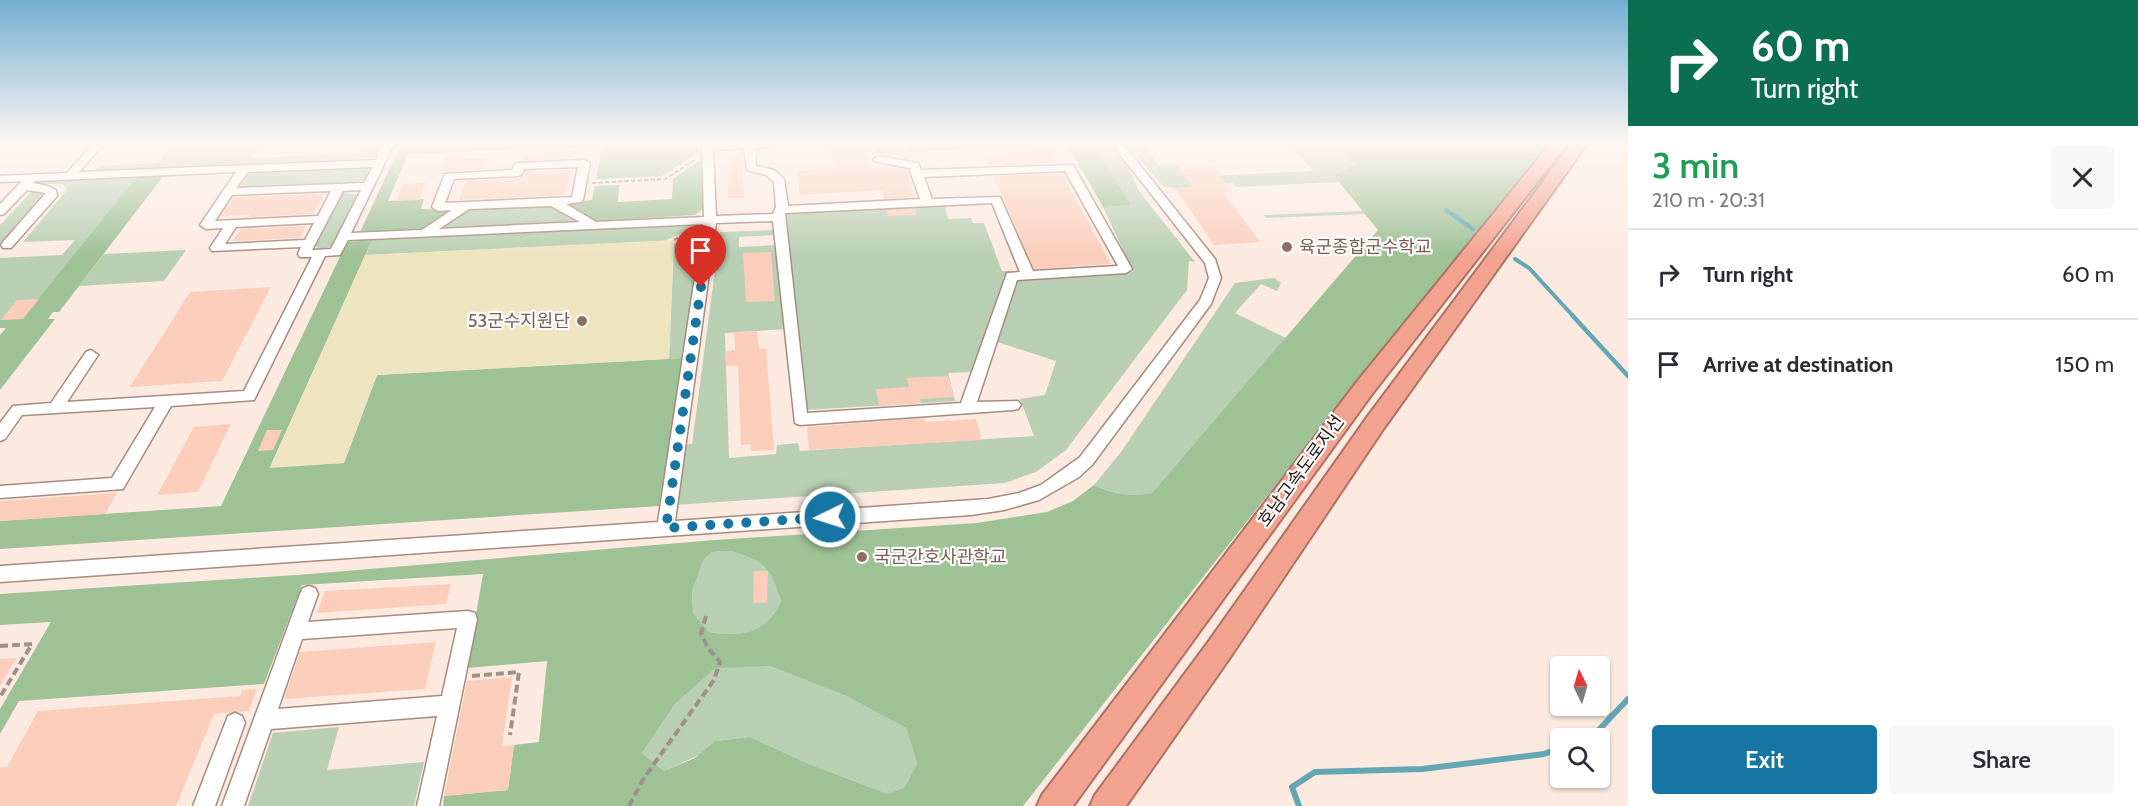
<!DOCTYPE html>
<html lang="en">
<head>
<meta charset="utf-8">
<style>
	:root { --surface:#fff; --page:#f7f7f7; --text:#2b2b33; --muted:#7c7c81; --line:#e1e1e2; --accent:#1675a2 }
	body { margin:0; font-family:Cabin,"Noto Sans KR",sans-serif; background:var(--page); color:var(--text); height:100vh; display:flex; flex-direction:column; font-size:22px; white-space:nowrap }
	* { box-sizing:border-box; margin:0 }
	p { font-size:20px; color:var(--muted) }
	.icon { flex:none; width:33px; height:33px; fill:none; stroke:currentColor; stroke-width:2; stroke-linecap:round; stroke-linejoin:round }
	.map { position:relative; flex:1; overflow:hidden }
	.details { display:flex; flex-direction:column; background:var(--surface); width:510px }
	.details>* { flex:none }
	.hud { background:#0b6e4f; color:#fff; overflow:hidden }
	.needle { width:39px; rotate:355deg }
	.tools { position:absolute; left:1550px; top:656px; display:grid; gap:12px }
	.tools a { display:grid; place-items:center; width:60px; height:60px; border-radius:6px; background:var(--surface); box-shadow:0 2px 4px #0004; font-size:30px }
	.pin { position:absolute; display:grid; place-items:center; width:51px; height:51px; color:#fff; margin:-62px -26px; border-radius:50% 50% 50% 0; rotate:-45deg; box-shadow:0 0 6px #0007 }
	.pin .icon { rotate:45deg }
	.me { position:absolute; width:66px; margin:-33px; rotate:266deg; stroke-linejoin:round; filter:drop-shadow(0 0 4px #0008) }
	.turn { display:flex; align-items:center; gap:21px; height:126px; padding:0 24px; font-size:27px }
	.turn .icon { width:78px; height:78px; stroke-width:2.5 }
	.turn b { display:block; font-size:42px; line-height:51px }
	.round { display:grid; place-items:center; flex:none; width:63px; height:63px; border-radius:6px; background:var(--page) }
	.headline { display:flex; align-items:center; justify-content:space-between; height:102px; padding:0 24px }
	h1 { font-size:36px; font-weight:600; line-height:45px; color:#1e9e55 }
	.button { display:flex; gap:12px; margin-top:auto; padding:12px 24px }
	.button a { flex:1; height:69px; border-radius:6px; background:var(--accent); color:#fff; font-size:24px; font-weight:600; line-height:69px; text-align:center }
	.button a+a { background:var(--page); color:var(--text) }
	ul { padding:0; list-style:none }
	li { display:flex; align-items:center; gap:18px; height:90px; padding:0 24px; border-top:2px solid var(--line) }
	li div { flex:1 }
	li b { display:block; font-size:22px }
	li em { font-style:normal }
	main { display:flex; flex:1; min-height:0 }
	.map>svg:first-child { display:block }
	.green { fill:#b8cfb3 }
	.forest { fill:#9ec196; fill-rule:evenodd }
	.sand { fill:#eee4bf }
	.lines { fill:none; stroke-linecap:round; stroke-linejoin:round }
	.stream-far2 { stroke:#63a7b4; stroke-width:4 }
	.stream-far1 { stroke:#63a7b4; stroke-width:4.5 }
	.stream { stroke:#63a7b4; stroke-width:6 }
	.building { fill:#facebb }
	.minor-casing { stroke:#a78b7f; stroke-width:3 }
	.highway-casing { stroke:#ab7365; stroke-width:4 }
	.path-far1 { stroke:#9f9088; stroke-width:2; stroke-dasharray:4.5 2; stroke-linecap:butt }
	.path { stroke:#9f9088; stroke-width:4; stroke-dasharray:8 4; stroke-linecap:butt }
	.minor { fill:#fff; fill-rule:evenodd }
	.highway { fill:#f3a28f; fill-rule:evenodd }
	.route { stroke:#1675a2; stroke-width:10; stroke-dasharray:0 18 }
	.education-dot { fill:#8d6e63; stroke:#fbfbfb; stroke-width:2 }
	.labels { text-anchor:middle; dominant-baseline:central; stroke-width:4.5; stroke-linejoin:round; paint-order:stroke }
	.education-label { font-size:18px; fill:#785e54; stroke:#fbfbfb; text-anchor:start }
	.street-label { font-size:18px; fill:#261b16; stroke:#fbfbfb }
</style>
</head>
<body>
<main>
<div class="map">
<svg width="1628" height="806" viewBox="0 0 1628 806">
	<rect width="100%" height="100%" fill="#fceae1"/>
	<path class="green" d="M173 144H260L251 158 365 153 370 144H384L380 155 373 158 95 171 99 166 158 163Z
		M1094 144H1110L1127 165 1139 191 1195 262 1189 261 1187 290 1066 450 1036 472 1005 483 675 505 683 444H692L720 232 775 230 776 235 739 237V247L777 245 787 329 725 333 729 458 776 454 777 445 798 443 800 451 1034 436 1020 399 1045 395 1056 361 997 342 1017 279 1133 272 1103 207 1131 205Z
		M1126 144H1145L1158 165 1176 164 1185 177 1313 171 1290 144H1337L1356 164 1335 177 1339 182 1236 187 1233 183 1220 184 1221 186 1175 188 1163 186Z
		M364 167 371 170 367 179 358 182 240 187 251 171Z
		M138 175 23 319 0 320V258L62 255 75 240 23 242 67 190 63 184H37V182Z
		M34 189 44 193 45 197 0 245V225Z
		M343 193 360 195 334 246 321 249 314 246 339 196Z
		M944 204 948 219 971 218 973 223H984L1002 271H1012L978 372 948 373 955 401 806 410 783 212Z
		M549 205 575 221 437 228 466 209Z
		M1363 211 1366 214 1266 218 1264 215Z
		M697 225 665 241 366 255 372 240Z
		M704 227 706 230 683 358 669 359 674 244Z
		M186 250 164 281 79 286 104 254Z
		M1274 278 1281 283 1277 291 1261 284 1235 313 1286 338 1152 493C1130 497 1115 494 1094 485L1121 452 1235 283Z
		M731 551C766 562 770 567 781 601 767 634 742 637 709 632L693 613 692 592 703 561 712 552Z
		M770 666 846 696 906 728 917 763 905 787 888 794 809 764 750 737 715 741 699 755 664 771 642 753 675 704 715 667Z
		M339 727 327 770 424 762 414 806H248L273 733Z"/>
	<path class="forest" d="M401 144H704V149L662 176 596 179 602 146 408 154 388 201 424 199 421 209 452 210 422 229 360 232Z
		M873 144H1094L1131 205 1103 207 1067 144 876 154Z
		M1337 144H1549L1362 375 1023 806H443L444 796 508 790 514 745 539 742 547 661 467 668 483 574 302 585 264 684 19 701 0 734V709L51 622 0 625V594L297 575 715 540 977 523 1047 512 1073 501 1094 485C1114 494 1130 497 1152 493L1378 230 1334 176 1355 164ZM731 551C766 562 770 567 781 601 767 634 741 637 709 632L693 613 692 592 703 561 712 552ZM770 666 846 696 906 728 917 763 905 787 888 794 809 764 750 737 715 741 695 758 664 771 642 753 675 704 715 668Z
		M703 158 704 208 695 215 595 221 568 206 571 203 592 200 595 186 619 185 618 202 672 199 673 179Z
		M165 174 59 312H53L48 319H55L0 390V335L6 328H0V320L23 318 138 175Z
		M372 240 270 467 344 463 377 375 683 358 659 506 0 549V521L221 506 347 242Z"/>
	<path class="sand" d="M674 240 669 359 377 375 344 463 270 468 365 255Z"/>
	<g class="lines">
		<path class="stream-far2" d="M1446 210 1473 229
			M1515 259 1529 268 1574 317"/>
		<path class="stream-far1" d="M1572 315 1628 376"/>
		<path class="stream" d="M1586 738 1594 735 1628 699
			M1299 806 1292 787 1315 772 1422 769 1544 754 1560 748"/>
	</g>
	<path class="building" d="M829 144H864L870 168 890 167 907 170 914 197 884 199 882 190 800 195 797 171 834 169Z
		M896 144H908L913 160 900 158Z
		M1050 150 1057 163 988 166 983 154Z
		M575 151 573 158 521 161 523 154Z
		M742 152 745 170H743L744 198H728L729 153Z
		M465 154 463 159 489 158 486 169 440 172 447 155Z
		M1214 167 1232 191 1223 192 1260 242 1214 245 1175 188 1192 187 1179 169Z
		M571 170 565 195 459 200 466 181 515 179 522 177 525 171Z
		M1062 173 1079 205 1111 264 1034 269 993 176Z
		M426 183 419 200 396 201 404 184Z
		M324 194 313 214 248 217 250 215 221 216 233 197Z
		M917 209 916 215 888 216 887 210Z
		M306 226 300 238 233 241 241 229Z
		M771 252 775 301 746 302 743 253Z
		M271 287 222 381 130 387 190 292Z
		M39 299 23 319 1 320 17 300Z
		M757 331 759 349 766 348 774 450 751 451V444L741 445 738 366H726L725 351 735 350 734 332Z
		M948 376 954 397 920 399 921 403 879 406 876 389 909 387 907 378Z
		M924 418 925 422 976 419 982 440 809 450 807 427Z
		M231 424 198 492 157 495 194 427Z
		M267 430H282L273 450 258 451Z
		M117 493 105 514 0 521V501Z
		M754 571H768L767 603H753Z
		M451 584 446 604 317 613 325 591Z
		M436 642 425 689 284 699 300 652Z
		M17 658 0 686V659Z
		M512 677 502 746 514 745 508 790 444 796 467 681Z
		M257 689 249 711 214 714 176 806H0V767H7L38 711 240 696 242 690Z"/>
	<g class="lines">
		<defs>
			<path id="minor" d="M93 144H104L79 172 376 160 383 144H394L351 233 422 230 452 210 438 211 432 207 445 174 512 170 515 164 519 163 584 160 590 163 583 200 581 202 566 204 596 222 704 217 702 144H776L771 147 755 148 756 166 774 170 784 179 788 206 920 199 909 168 874 161 873 159 878 156 918 163 921 170 1073 165 1132 269 1126 273 1017 280 977 402 1018 401 1021 405 1018 409 1013 410 800 425 795 423 773 221 716 223 675 521 988 499 1019 493 1041 485 1080 457 1200 300 1209 278 1205 263 1112 144H1123L1215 259 1221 278 1211 304 1092 465 1079 477 1039 500 1004 510 971 515 0 582V566L658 522 703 224 348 240 340 255 325 256 254 400 171 406 123 489 0 498V486L112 478 155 407 22 415 5 439 0 441V423L13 406 51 403 86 352 91 350 98 355 67 402 244 391 312 257H300L298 254 301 247 212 251 210 248 223 228 206 229 200 225 236 172 35 181 33 183 48 186 56 190 57 196 11 248H3L1 245 3 242 46 193 27 190 4 214 0 215V204L22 181 0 182V176L67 173ZM744 148 747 170 766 175 774 182 776 207 773 214 716 216 713 150ZM373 167 364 183 236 188 248 172ZM578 167 572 197 445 203 454 179 517 176 521 175 524 169ZM1065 171 1118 266 1033 271 1000 197 932 199 924 177ZM361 190 331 249 312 250 343 191ZM331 191 318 216 215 221 232 195ZM992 203 1020 272 1007 273 1006 276 961 403 807 413 785 213ZM551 206 580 222 439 229 469 209ZM314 223 305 240 225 244 236 227Z
				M309 586 315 588 318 594 308 622 468 611 475 613 477 619 439 806H417L437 716 271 729 244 806H222L300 594 303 588ZM457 628 442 696 278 709 302 639Z
				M235 713 242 716 245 723 215 806H193L228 716Z"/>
			<path id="highway" d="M1550 144H1567L1372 394 1073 806H1037L1042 795 1356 383Z
				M1571 144H1587L1384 428 1229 659 1126 806H1090L1095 795 1209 641 1368 416Z"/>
		</defs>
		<use href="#minor" class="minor-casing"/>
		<use href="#highway" class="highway-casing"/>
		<path class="path-far1" d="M592 183 665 179 696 159
			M674 240 688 232"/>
		<path class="path" d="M0 646 32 644 0 697
			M472 676 519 672 510 735
			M629 806 644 778 714 680 720 662 708 648 701 633 706 616"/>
		<use href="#minor" class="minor"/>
		<use href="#highway" class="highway"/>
	</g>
	<linearGradient id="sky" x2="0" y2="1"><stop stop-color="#73afd3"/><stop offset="0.56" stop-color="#fef6f2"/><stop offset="1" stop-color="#fef6f2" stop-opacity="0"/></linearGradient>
	<rect width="1628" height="257" fill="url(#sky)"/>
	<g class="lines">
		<path class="route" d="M701 287 666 528 830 517"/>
	</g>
	<g class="education-dot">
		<circle cx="1287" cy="247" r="6"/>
		<circle cx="582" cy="321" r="6"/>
		<circle cx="862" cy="557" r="6"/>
	</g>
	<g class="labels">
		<g class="education-label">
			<text x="1299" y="247">육군종합군수학교</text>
			<text x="570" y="321" text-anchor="end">53군수지원단</text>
			<text x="874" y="557">국군간호사관학교</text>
		</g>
		<g class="street-label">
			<text transform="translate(1301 471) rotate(-54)">호남고속도로지선</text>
		</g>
	</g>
</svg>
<div class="tools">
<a><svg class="needle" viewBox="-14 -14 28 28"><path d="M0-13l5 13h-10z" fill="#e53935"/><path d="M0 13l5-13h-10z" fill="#7c7c81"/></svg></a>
<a><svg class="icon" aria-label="search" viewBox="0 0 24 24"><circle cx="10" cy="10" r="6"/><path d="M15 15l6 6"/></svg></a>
</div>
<div class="pin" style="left:701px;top:287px;background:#d93025"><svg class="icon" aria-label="arrive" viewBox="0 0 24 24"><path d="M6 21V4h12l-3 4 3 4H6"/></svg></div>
<svg class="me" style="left:830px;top:517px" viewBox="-20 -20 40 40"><circle r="17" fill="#1675a2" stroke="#fff" stroke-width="3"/><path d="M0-11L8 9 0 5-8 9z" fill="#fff"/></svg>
</div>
<section class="details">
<div class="hud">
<div class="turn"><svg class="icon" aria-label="right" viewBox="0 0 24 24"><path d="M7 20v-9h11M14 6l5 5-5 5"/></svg><div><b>60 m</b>Turn right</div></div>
</div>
<div class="headline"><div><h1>3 min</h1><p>210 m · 20:31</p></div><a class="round"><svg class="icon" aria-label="close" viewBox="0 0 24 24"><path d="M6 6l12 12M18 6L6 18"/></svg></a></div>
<ul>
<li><svg class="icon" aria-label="right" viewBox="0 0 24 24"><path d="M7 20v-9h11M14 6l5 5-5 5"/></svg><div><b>Turn right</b></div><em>60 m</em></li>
<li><svg class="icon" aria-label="arrive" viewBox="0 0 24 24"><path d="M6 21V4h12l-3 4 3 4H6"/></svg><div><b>Arrive at destination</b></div><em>150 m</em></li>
</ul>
<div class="button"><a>Exit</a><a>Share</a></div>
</section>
</main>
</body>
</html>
